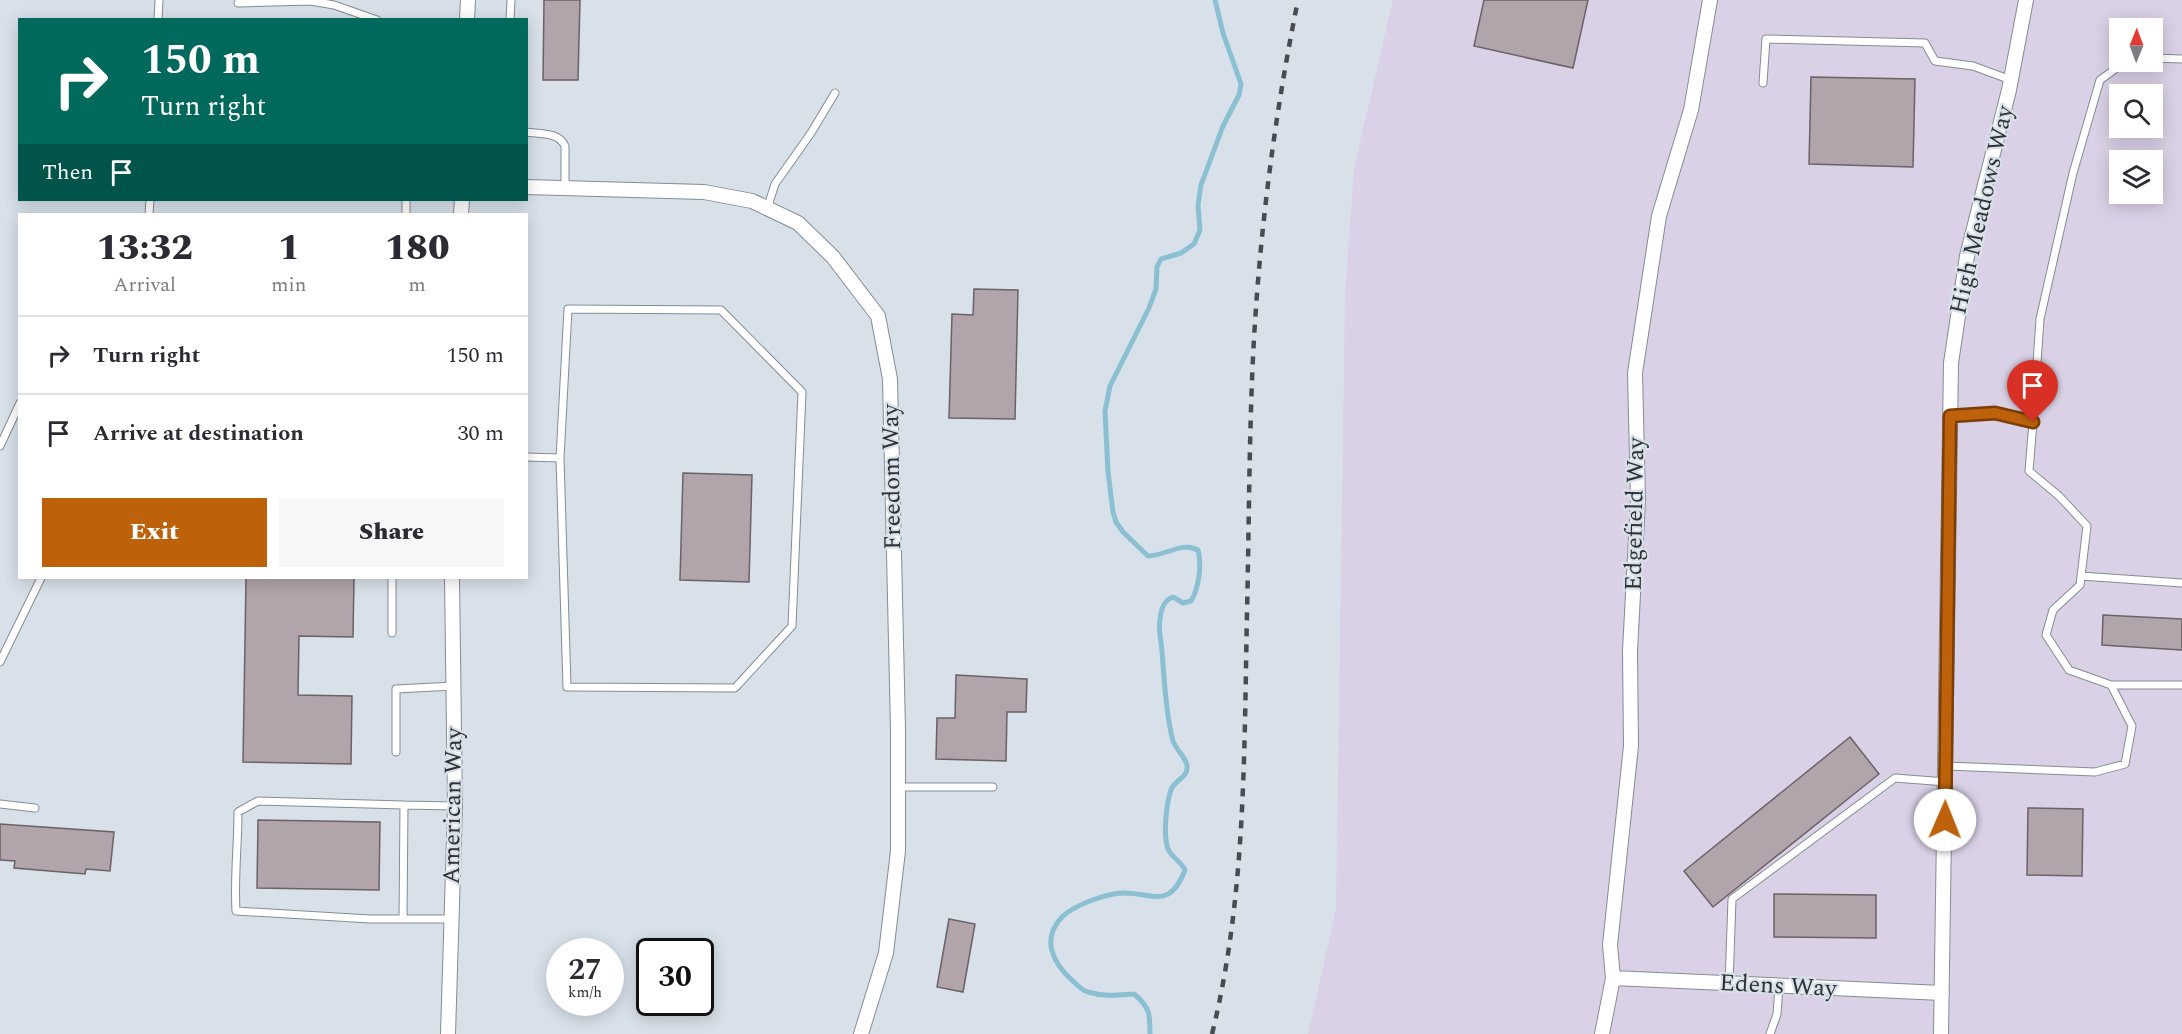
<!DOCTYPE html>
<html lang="en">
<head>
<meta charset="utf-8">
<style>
	:root { --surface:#fff; --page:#f7f7f7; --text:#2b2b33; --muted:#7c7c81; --line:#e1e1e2; --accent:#bd610a }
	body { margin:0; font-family:Spectral,serif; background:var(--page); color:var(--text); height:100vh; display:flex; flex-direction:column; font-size:22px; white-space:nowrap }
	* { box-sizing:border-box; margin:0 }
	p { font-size:20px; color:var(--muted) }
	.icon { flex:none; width:33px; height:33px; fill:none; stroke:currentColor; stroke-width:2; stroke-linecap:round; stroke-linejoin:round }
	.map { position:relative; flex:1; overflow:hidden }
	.details { position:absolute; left:18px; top:213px; width:510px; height:366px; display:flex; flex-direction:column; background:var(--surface); border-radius:0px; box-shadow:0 3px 15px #0003 }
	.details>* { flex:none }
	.top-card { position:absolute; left:18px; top:18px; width:510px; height:183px; border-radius:0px; box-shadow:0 3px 15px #0003; background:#00695c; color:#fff; overflow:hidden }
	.needle { width:39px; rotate:1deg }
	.buttons { position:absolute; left:2109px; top:18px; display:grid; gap:12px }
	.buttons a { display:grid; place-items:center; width:54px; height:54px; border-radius:0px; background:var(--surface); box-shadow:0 3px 15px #0003; font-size:30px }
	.speed { position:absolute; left:546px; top:938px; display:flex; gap:12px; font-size:30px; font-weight:700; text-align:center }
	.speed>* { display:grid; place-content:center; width:78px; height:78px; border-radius:50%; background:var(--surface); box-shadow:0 3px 15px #0003; line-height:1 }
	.speed small { font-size:15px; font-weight:400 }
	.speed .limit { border:3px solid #111; border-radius:9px; background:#fff; color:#111 }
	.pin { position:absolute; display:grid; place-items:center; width:51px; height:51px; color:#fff; margin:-62px -26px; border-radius:50% 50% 50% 0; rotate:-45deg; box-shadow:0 0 6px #0007 }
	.pin .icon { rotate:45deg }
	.me { position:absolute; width:66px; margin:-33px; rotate:1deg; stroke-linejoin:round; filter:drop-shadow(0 0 4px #0008) }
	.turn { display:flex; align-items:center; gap:21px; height:126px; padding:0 24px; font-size:27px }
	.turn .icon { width:78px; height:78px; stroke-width:2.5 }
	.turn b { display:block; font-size:42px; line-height:51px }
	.then { display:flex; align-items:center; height:57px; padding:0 24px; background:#0003; gap:12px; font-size:22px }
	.eta { display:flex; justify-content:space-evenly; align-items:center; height:102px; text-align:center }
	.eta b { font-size:36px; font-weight:800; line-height:42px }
	.primary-button { display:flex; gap:12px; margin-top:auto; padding:12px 24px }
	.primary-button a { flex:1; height:69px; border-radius:0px; background:var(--accent); color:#fff; font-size:24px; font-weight:800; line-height:69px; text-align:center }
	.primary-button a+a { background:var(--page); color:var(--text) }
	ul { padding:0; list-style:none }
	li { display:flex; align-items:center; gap:18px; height:78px; padding:0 24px; border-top:2px solid var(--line) }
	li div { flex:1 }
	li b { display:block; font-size:22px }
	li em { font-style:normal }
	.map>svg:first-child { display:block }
	.commercial { fill:#dad1e6; fill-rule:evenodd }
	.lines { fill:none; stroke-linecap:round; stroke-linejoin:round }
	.stream { stroke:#8bc0d3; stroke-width:5 }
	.building { fill:#b1a4aa; stroke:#6c6166; stroke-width:1.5 }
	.service-casing { stroke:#848c94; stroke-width:9 }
	.minor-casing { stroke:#848c94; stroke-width:16 }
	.service { stroke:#fff; stroke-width:7 }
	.minor { stroke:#fff; stroke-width:14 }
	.rail { stroke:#484c51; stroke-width:4.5; stroke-dasharray:8 8; stroke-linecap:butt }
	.route-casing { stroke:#7b3f06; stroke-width:15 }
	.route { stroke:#bd610a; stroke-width:10 }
	.labels { text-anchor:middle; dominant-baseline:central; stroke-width:4.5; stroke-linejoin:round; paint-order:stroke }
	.street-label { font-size:24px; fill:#2e3135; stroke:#d8e1ea }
</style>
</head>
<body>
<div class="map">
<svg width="2182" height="1034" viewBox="0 0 2182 1034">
	<rect width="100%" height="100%" fill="#d8e1ea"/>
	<path class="commercial" d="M1393 0H2182V1034H1308L1336 909 1345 295 1354 168ZM2120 28H2152V62H2120ZM2120 94H2152V128H2120ZM2120 160H2152V194H2120Z"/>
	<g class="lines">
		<path class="stream" d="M1150 1034C1150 1014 1150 1007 1134 994 1118 995 1104 997 1088 992 1083 991 1078 986 1074 982 1053 964 1040 939 1063 916 1075 905 1105 894 1122 893 1152 892 1169 911 1185 870 1181 861 1172 858 1168 849 1163 835 1166 805 1171 790 1174 780 1189 778 1187 765 1185 756 1176 750 1173 741 1166 716 1164 678 1162 651 1161 640 1158 629 1160 619 1161 609 1164 600 1173 597L1183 603 1191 601C1199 588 1202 564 1198 550 1182 541 1165 556 1148 556L1123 532 1116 522 1113 512 1108 472 1105 411 1110 386 1149 308 1156 289 1157 267 1161 259 1181 253 1194 244 1200 230 1198 205 1201 185 1223 126 1239 95 1241 84 1223 33 1215 0"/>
	</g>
	<path class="building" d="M544 0H580L578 80H543Z
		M1484 0H1588L1573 68 1474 46Z
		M1811 77 1915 79 1913 167 1809 164Z
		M974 289 1018 290 1015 419 949 418 952 314 973 315Z
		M683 473 752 475 749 582 680 580Z
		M246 578H354L353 637 299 636 298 695 352 696 351 764 243 762Z
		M2103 615 2182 619V650L2102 645Z
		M956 675 1027 679 1026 712H1007L1006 761 936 759 937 718H955Z
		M1850 737 1879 774 1713 907 1684 871Z
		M2028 808 2083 809 2082 876 2027 875Z
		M258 820 380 822 379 890 257 888Z
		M0 824 114 832 110 871 86 869 85 874 14 868 15 861 0 860Z
		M1774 894 1876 895V938L1774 937Z
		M949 919 975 924 963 992 937 987Z"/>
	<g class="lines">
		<defs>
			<path id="service" d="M238 3 311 1 334 5 377 20
				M158 20 159 0
				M510 20 511 0
				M2152 58 2182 59
				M1763 83 1766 39 1925 43 1935 61 1973 66 2011 80
				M526 132C540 134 559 132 565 146V188
				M767 209 775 184 811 133 835 93
				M149 214 150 200
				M406 214V200
				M568 309 721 310 802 392 792 626 735 688 567 687 560 458Z
				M2033 422 2040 319 2073 173 2100 80 2125 62
				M0 446 20 403
				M526 457 560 458
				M2081 576 2182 583
				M392 633V578
				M0 662 41 578
				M2111 685H2182
				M396 752V689L454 686
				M1946 766 2095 772 2125 764 2132 726 2111 685 2069 670 2046 635 2053 610 2080 585 2087 526 2059 496 2029 471 2033 422 1995 413 1950 416
				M898 787H993
				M0 804 35 808
				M404 805 258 801 238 812C238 845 234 878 236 911L370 919H452
				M403 919 404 805 455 806
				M1729 984 1732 899 1895 778 1946 782
				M1770 1034 1777 1014 1779 986"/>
			<path id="minor" d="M467 20 468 0
				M526 187 704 192 752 201 798 223 833 257 878 316 890 379 898 729V851L886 953 861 1034
				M461 214 462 200
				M1613 978 1942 993
				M448 1034 455 806 452 578
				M1602 1034 1613 978 1610 945 1631 746 1630 651 1638 500 1635 373 1659 216 1691 110 1710 0
				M1941 1034 1951 363 1967 256 2009 90 2026 0"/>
		</defs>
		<use href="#service" class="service-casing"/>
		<use href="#minor" class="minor-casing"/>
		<use href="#service" class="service"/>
		<use href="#minor" class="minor"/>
		<path class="rail" d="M1212 1034C1246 897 1244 754 1247 613 1249 528 1249 442 1253 357 1259 237 1274 118 1298 0"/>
	</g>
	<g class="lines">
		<defs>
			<path id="route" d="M1945 820 1950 416 1995 413 2033 422"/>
		</defs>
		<use href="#route" class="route-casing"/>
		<use href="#route" class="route"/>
	</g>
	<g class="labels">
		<g class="street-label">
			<text transform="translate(1982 210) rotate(-77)">High Meadows Way</text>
			<text transform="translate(892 477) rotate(-91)">Freedom Way</text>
			<text transform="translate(1635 514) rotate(-89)">Edgefield Way</text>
			<text transform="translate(453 806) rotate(-89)">American Way</text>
			<text transform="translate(1778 986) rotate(3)">Edens Way</text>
		</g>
	</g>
</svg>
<div class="buttons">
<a><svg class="needle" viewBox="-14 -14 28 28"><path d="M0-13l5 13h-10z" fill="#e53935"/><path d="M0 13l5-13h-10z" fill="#7c7c81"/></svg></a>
<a><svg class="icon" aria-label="search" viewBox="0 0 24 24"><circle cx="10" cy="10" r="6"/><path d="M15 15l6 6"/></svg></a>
<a><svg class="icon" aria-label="layers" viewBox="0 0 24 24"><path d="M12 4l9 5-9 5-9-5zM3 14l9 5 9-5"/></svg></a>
</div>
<div class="speed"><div>27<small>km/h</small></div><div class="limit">30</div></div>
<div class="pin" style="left:2033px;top:422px;background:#d93025"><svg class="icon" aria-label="arrive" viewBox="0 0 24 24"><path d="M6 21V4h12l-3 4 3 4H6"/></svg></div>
<svg class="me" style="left:1945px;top:820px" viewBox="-20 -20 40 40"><circle r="19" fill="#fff"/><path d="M0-13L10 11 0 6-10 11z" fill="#bd610a"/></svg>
<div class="top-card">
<div class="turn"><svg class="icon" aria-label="right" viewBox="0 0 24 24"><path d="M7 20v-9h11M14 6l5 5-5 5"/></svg><div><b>150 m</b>Turn right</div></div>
<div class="then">Then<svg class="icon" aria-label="arrive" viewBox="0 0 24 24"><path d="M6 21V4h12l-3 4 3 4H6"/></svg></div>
</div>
<section class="details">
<div class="eta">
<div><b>13:32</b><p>Arrival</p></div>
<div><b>1</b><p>min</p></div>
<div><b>180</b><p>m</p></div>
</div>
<ul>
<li><svg class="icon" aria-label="right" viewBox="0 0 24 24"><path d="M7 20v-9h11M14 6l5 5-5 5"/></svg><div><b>Turn right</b></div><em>150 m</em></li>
<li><svg class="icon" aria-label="arrive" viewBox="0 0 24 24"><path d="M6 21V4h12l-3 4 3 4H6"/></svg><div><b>Arrive at destination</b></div><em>30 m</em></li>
</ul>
<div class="primary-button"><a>Exit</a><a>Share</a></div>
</section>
</div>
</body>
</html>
